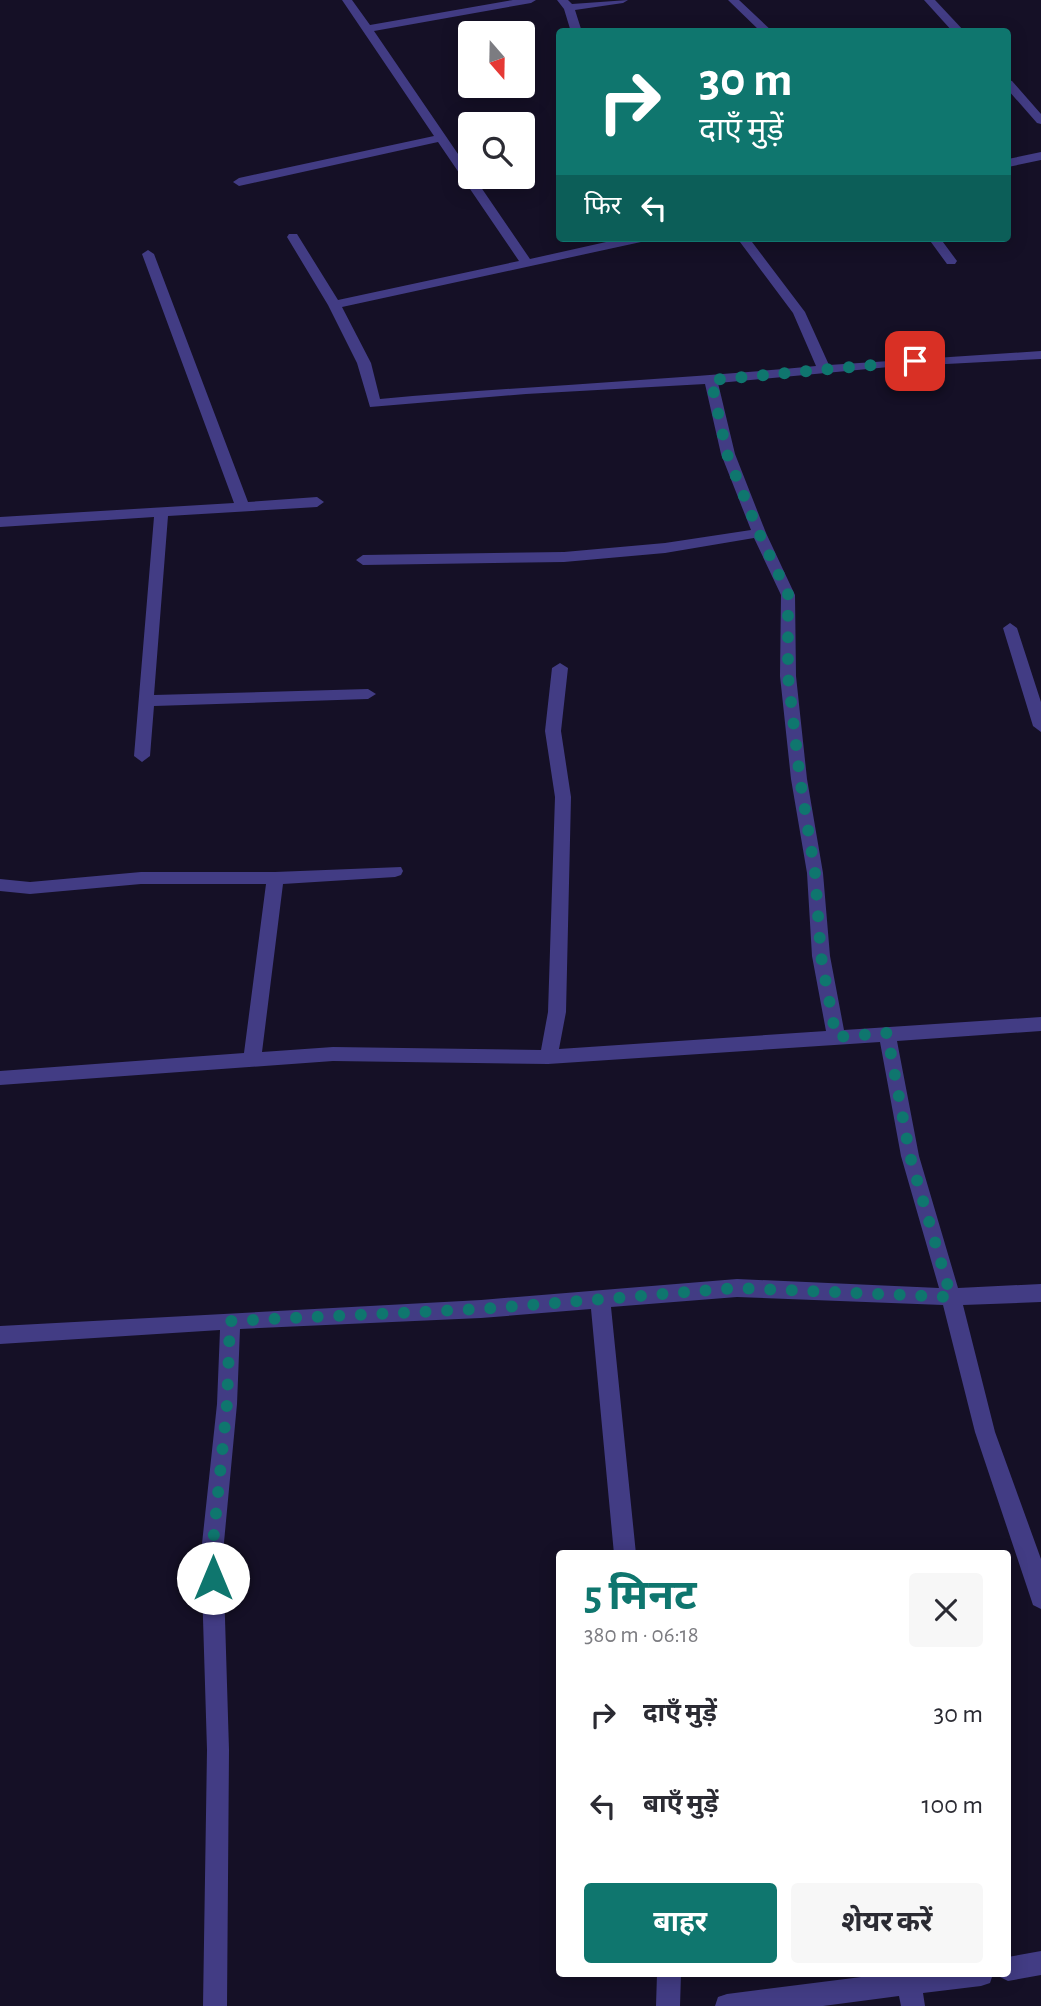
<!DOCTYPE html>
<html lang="hi">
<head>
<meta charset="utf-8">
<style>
	:root { --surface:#fff; --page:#f7f7f7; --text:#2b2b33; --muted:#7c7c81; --accent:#0f766e }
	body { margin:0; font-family:"Alegreya Sans","Noto Sans Devanagari",sans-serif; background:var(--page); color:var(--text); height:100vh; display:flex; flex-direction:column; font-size:26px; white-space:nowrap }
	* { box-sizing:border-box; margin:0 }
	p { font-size:23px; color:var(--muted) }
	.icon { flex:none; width:38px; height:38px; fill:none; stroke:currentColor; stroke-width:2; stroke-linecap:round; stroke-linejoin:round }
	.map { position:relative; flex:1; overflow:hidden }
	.side { position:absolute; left:556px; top:1550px; width:455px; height:427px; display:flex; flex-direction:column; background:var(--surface); border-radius:7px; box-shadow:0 4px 18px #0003 }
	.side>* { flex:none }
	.hud { position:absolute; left:556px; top:28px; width:455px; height:214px; border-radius:7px; box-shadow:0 4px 18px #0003; background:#0f766e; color:#fff; overflow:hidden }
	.needle { width:46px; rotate:160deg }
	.fabs { position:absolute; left:458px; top:21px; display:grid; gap:14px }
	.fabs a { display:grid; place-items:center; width:77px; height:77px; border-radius:7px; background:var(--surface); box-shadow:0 4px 18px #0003; font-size:35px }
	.pin { position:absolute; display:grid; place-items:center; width:60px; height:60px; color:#fff; margin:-30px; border-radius:14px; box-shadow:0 4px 10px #0006 }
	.me { position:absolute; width:77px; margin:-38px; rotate:0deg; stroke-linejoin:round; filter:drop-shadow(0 0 5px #0008) }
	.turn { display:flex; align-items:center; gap:24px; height:147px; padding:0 28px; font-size:32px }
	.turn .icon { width:91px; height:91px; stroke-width:2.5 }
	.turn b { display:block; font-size:49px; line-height:60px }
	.then { display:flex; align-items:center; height:66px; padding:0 28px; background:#0003; gap:14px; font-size:26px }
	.round { display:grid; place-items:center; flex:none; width:74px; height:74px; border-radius:7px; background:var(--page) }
	.summary { display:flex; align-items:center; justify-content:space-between; height:119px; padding:0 28px }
	h1 { font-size:42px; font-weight:700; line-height:52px; color:var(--accent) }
	.primary-button { display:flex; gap:14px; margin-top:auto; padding:14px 28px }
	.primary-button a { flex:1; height:80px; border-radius:7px; background:var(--accent); color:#fff; font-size:28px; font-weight:700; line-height:80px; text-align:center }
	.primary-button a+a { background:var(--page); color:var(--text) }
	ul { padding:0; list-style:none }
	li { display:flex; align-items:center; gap:21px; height:91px; padding:0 28px }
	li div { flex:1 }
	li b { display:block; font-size:26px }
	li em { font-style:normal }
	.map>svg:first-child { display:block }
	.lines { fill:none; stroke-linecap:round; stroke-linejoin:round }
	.street { fill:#423c84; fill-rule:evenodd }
	.route { stroke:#0f766e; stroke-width:12; stroke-dasharray:0 21.6 }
</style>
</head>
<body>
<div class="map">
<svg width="1041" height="2006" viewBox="0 0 1041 2006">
	<rect width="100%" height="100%" fill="#151026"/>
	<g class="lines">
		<path class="street" d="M342 0H352L370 25 513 0H536L531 3 374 31 471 173V177H474L530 259 624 238H647L641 242 342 307 371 363 380 399C526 386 671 380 816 366L793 313 737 238H749L805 312 829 365 1041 351V359L889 367 718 383 735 454 766 533 795 595 796 676 807 779 823 873 830 956 844 1030 1041 1017V1031L897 1041 919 1156 958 1288 1041 1284V1302L963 1305 995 1432 1041 1559V1609L1033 1605 975 1432 943 1305 737 1297 611 1307 636 1554H614L591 1309 481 1318 240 1329 237 1404 223 1553 229 1750 227 2006H203L207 1750 201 1553 217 1404 220 1330 0 1344V1326L481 1300 737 1279 939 1288 901 1156 880 1042 548 1064 333 1061 0 1085V1071L244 1053 266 884H141L30 894 0 891V879L30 882 141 872H275L401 867 403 871 401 875 395 877 283 884 262 1052 333 1047 541 1050 548 1012 555 797 545 731 552 668 560 663 568 668 561 731 571 797 566 1012 559 1049 826 1031 812 956 807 873 791 779 780 676 781 595 754 538 665 553 564 562 363 565 356 560 363 555 564 552 665 543 751 530 721 454 705 384 526 394 370 407 357 363 328 305 287 237 289 234H297L338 300 519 261 438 142 239 186 233 182 239 178 434 136Z
			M557 0H568L572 4 628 0 623 3 575 10 582 32H571L564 9Z
			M728 0H739L773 32H761Z
			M924 0H935L965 32H953Z
			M1008 80 1012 81 1041 114V124L1037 123 1008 90Z
			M1041 152V160L1008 167V159Z
			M928 238H940L957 261 955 264H947Z
			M148 250 154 254 248 502 317 497 324 502 317 507 168 516 154 695 368 689 376 694 368 699 154 706 150 756 142 762 134 756 154 517 0 527V517L234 503 142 254Z
			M1010 623 1017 628 1041 702V732L1033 726 1003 628Z
			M1041 1951V1975L1008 1981 1000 1977 998 1974H1008V1957Z
			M657 1974H681L680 2006H656Z
			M885 1974H993L990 1983 981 1986 923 1993 925 2006H901L899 1996 823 2006H715L718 1997 727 1994Z"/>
	</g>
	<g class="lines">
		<path class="route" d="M213 1578 212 1553 227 1404 230 1321 481 1309 737 1288 951 1297 910 1156 887 1033 836 1037 821 956 815 873 800 779 788 676V594L759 533 727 454 711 380 915 361"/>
	</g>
</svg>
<div class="fabs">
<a><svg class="needle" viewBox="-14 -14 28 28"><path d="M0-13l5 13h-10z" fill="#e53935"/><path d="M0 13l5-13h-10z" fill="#7c7c81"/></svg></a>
<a><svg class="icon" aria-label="search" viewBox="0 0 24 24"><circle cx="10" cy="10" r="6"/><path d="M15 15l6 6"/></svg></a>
</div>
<div class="pin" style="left:915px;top:361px;background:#d93025"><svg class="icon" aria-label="arrive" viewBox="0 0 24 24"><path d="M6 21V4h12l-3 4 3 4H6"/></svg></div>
<svg class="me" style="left:213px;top:1578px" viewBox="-20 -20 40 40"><circle r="19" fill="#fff"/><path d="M0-13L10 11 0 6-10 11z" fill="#0f766e"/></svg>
<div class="hud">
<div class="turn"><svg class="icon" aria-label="right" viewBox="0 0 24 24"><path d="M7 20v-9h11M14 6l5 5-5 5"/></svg><div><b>30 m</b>दाएँ मुड़ें</div></div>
<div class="then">फिर<svg class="icon" aria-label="left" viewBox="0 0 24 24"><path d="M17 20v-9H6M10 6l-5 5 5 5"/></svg></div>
</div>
<section class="side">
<div class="summary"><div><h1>5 मिनट</h1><p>380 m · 06:18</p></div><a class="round"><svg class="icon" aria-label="close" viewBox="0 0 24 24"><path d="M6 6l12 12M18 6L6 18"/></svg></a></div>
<ul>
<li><svg class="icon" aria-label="right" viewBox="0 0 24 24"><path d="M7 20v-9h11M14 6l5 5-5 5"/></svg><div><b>दाएँ मुड़ें</b></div><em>30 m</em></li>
<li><svg class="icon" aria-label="left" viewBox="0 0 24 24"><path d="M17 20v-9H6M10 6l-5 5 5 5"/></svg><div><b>बाएँ मुड़ें</b></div><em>100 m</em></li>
</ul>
<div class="primary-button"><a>बाहर</a><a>शेयर करें</a></div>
</section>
</div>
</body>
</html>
